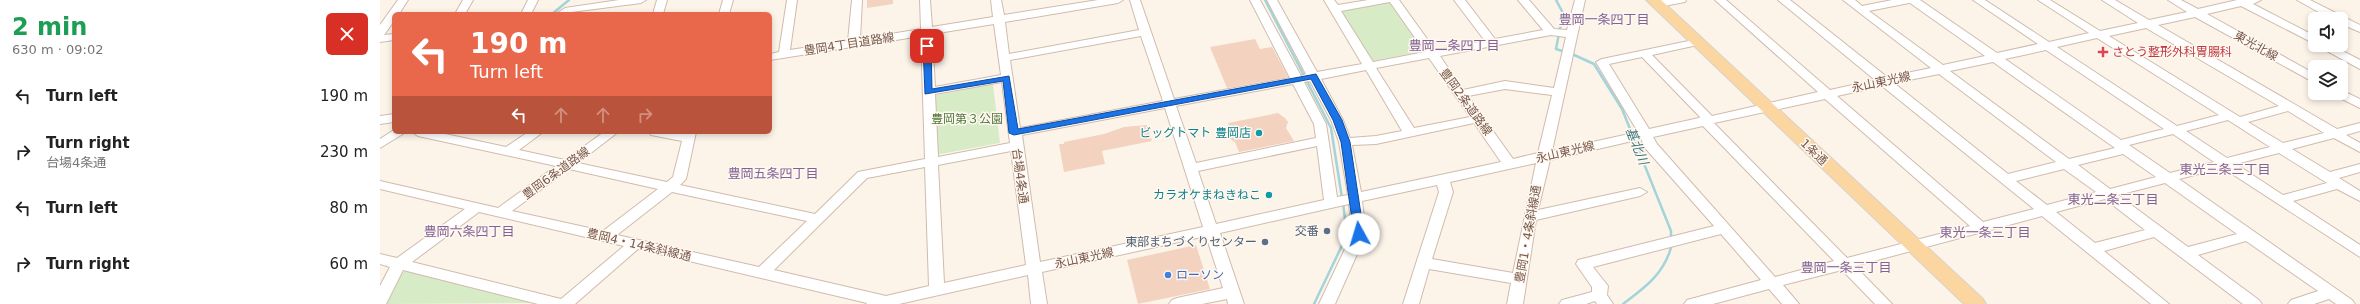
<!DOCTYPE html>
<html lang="en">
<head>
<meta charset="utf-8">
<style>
	:root { --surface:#fff; --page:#f2f2f2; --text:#222; --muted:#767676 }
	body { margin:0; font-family:"DejaVu Sans","Noto Sans JP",sans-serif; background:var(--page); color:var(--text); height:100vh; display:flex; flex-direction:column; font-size:15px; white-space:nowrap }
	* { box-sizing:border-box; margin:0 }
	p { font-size:13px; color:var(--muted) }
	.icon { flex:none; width:22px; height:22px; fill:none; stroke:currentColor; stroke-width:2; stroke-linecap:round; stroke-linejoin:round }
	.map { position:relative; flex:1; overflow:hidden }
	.drawer { display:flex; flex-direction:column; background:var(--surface); width:380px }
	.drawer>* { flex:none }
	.banner { position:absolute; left:12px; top:12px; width:380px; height:122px; border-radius:6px; box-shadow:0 2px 6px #0003; background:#e9684c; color:#fff; overflow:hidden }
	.fabs { position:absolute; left:1928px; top:12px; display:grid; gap:8px }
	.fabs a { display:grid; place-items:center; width:40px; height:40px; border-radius:6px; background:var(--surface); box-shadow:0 2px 6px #0003; font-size:20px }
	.pin { position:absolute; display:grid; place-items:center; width:34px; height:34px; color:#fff; margin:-17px; border-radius:8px; box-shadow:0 2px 6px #0006 }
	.me { position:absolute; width:44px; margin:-22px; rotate:354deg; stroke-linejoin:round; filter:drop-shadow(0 0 3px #0008) }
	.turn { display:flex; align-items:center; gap:14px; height:84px; padding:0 12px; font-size:18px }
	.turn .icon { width:52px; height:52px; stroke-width:2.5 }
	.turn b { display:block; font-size:28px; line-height:34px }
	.lanes { display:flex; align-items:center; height:38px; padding:0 12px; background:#0003; justify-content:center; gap:20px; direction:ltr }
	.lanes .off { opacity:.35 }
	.round { display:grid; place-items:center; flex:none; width:42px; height:42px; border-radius:6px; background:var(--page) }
	.summary { display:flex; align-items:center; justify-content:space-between; height:68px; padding:0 12px }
	h1 { font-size:24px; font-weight:600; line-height:30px; color:#1e9e55 }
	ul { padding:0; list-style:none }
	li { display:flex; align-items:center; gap:12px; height:56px; padding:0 12px }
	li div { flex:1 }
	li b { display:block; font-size:15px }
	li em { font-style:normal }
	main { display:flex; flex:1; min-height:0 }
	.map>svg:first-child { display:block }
	.green { fill:#d7ecc6 }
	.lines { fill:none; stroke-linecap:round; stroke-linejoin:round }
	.stream { stroke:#a2d4da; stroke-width:2.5 }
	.building { fill:#f3d2c0 }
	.minor-casing { stroke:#d0bbad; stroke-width:2 }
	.major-casing { stroke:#d9d1cd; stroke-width:2 }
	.minor { fill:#fff; fill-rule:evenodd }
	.major { fill:#fcd6a1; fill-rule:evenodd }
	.route { fill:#1a73e8; stroke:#114b97 }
	.health-dot { fill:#e0444e; stroke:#fff8f0; stroke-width:1.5 }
	.culture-dot { fill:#0f9aa8; stroke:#fff8f0; stroke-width:1.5 }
	.service-dot { fill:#5c6f8a; stroke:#fff8f0; stroke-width:1.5 }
	.shop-dot { fill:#3f7fe0; stroke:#fff8f0; stroke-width:1.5 }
	.labels { text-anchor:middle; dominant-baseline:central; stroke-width:3; stroke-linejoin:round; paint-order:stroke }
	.street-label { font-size:12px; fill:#79594b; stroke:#fff8f0 }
	.health-label { font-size:12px; fill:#be3a42; stroke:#fff8f0; text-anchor:start }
	.park-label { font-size:12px; fill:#537940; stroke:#fff8f0 }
	.culture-label { font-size:12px; fill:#0d838f; stroke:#fff8f0; text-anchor:end }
	.service-label { font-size:12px; fill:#4e5e75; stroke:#fff8f0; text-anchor:end }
	.shop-label { font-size:12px; fill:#366cbe; stroke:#fff8f0; text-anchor:start }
	.neighbourhood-label { font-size:13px; fill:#826395; stroke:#fff8f0 }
	.water-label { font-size:13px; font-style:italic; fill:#3e767e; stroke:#fff8f0 }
</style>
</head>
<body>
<main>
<section class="drawer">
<div class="summary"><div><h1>2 min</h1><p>630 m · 09:02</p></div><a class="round" style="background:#d93025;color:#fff"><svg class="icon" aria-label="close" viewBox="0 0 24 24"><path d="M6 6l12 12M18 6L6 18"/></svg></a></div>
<ul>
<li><svg class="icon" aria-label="left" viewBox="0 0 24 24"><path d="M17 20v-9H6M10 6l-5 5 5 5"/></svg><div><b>Turn left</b></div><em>190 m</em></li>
<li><svg class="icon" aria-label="right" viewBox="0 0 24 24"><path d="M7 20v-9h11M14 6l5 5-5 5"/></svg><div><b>Turn right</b><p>台場4条通</p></div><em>230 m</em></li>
<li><svg class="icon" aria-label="left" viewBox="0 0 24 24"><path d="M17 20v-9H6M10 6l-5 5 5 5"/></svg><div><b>Turn left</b></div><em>80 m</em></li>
<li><svg class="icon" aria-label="right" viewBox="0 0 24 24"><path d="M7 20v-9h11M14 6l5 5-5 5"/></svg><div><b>Turn right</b></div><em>60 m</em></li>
</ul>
</section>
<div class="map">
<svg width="1980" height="304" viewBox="0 0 1980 304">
	<rect width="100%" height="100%" fill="#fdf4e9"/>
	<path class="green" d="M1011 2 1045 51 993 61 961 11Z
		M613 84 620 143 555 155 552 96Z
		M27 270 153 303 3 304 17 276Z"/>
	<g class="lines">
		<path class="stream" d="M885 0 951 128 962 198
			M1176 0 1183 13 1176 49 1185 52
			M172 14 189 0
			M1192 54 1214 64 1242 109 1291 231V239
			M934 304 967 235 963 203
			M1243 304C1266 287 1285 273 1292 244"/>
	</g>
	<path class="building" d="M487 0H513V4L487 8Z
		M875 39 880 49 892 47 908 77 847 88 830 47Z
		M898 113 905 118 908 122 906 128 914 141 859 152 855 142 847 137 850 132 848 123Z
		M767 125 772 141 722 151 725 164 684 172 679 144H684V142L724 134 744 127Z
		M816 245 830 289 758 304 747 260Z"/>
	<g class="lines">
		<defs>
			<path id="minor" d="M18 0H28L19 14H14V21L4 35 14 34V40L0 42V25Z
				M83 0H93L85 14H75Z
				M148 0H158L151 14H141Z
				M239 0H266L261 3 176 14 185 8Z
				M277 0H287L283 14H273Z
				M343 0H353L349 14H339Z
				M407 0H417L410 50 468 41 472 0H482L480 39 541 29 540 0H550L552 27 613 17 611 0H621L624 15 718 0H743L738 3 625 22 629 54 759 30 750 0H760L794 99 910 78 870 0H880L921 76 926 74 887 0H897L937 72 982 64 944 0H954L958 5 988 0H1019L1055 50 1105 41 1074 0H1085L1115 39 1163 30 1138 0H1149L1174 29 1187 30 1195 0H1205L1172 151 1258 132 1216 62 1222 59 1318 39 1322 40 1324 42 1322 44 1272 55 1332 116 1438 92 1335 0H1346L1450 90 1495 80 1398 0H1410L1507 77 1551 68 1463 0H1475L1482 6 1512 0H1540L1617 53 1658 44 1593 0H1605L1669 42 1709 33 1658 0H1670L1720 31 1758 23 1722 0H1735L1769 20 1807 12 1788 0H1801L1818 9 1857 0H1881L1873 4 1935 36V44L1861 6 1827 14 1935 74V83L1815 17 1778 25 1957 129 1980 123V131L1966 135 1980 143V152L1954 138 1912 149 1950 172 1980 164V172L1959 178 1980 191V201L1957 189 1913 201 1980 245V257L1843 168 1799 179 1972 300 1975 304H1956L1949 299 1934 304H1908L1911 300 1938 291 1866 241 1818 255 1879 300 1882 304H1863L1774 237 1724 251 1789 304H1771L1662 216 1475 266 1512 304H1495L1462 270 1403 285 1419 304H1402L1389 289 1333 304H1304L1307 300 1381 280 1341 234 1213 267 1228 286 1227 295 1233 304H1217L1215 301 1206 304H1179L1182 300 1212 292V287L1196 264 1198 260 1334 226 1266 149 1261 139 1170 160 1158 210 1260 188 1267 192 1260 196 1156 220 1143 304H1127L1131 283 1049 269 1039 304H1023L1059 192 1057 185 982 201 986 234 955 304H939L972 234 969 204 840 233 864 304H848L847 299 822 304H789L792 300 797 298 843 288 826 236 662 272 667 304H651L648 275 519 304H486L487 303 258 249 195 304H158L23 270 6 304H0V286L10 267 0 264V254L17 258 85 209 0 189V181L118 208 176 166 38 136 32 132H56L126 147 148 132H163L139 150 185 160 224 132H238L198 163 287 182 293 177 302 141 271 135 269 132H316L306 179 300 185 435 214 478 172 545 159 541 36 390 60V54L399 52ZM1010 2 1045 52 993 62 961 11ZM1529 3H1530L1605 56 1563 65 1489 11ZM614 24 621 75 555 87 552 34ZM1766 28 1899 106 1860 117 1729 36ZM1171 35 1186 37 1174 88 1125 81 1083 90 1060 56ZM761 36 783 101 640 128 630 60ZM1717 38 1839 115 1797 126 1677 47ZM1666 50 1784 129 1741 140 1625 59ZM1262 57 1320 117 1319 118 1269 129 1229 64ZM1049 58 1090 117 1034 128 996 68ZM1613 62 1735 148 1689 159 1570 71ZM986 70 1022 131 996 136 970 138 963 120 941 79ZM1559 74 1676 162 1628 174 1514 83ZM930 81 951 120 959 142 968 195 957 197 946 124 924 82ZM622 82 630 143 558 157 555 94ZM913 84 934 124 936 138 816 163 796 106ZM1502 86 1654 209 1603 222 1457 96ZM1125 89 1172 95 1158 153 1133 159 1088 96ZM1445 99 1590 226 1467 258 1334 123ZM785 108 823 227 660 262 642 135ZM1908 111 1944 133 1903 143 1868 122ZM1848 120 1890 147 1847 158 1806 131ZM1094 123 1121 162 981 192 972 145 996 144ZM1323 126 1454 261 1395 277 1277 144 1273 137ZM1793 134 1834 162 1790 173 1749 145ZM937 146 944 200 836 224 818 171ZM631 151 646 265 564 283 558 165ZM1899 153 1947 183 1903 195 1856 164ZM1743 154 1776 177 1730 189 1698 165ZM1156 163 1133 273 1052 259 1073 192 1070 182ZM545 167 549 286 506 296 394 270 487 178ZM189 169 278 189 223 231 132 211ZM1684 169 1716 192 1667 205 1636 181ZM1785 183 1857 234 1808 247 1738 195ZM292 192 427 221 379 267 237 235ZM1725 199 1765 230 1715 243 1676 212ZM99 212 244 246 181 299 32 262Z
				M1282 0H1306L1305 2 1278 7 1273 4Z
				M1917 0H1930L1980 25V32L1961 24V19H1951Z
				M1936 45H1951L1980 60V69Z
				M1961 90 1980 99V108L1956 96 1954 93H1961Z
				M14 114V122L0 124V116Z
				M14 130V132H26L0 148V139Z"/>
			<path id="major" d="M1266 0H1281L1603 299 1606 304H1584Z"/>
		</defs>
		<use href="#minor" class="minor-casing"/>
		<use href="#major" class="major-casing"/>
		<use href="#minor" class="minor"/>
		<use href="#major" class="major"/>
	</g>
	<path class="route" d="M547 44 551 46 552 89 629 76 638 129 936 74 962 120 970 142 984 234 979 237 974 234 961 142 953 120 931 79 634 135 629 133 623 81 545 94 543 46Z"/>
	<path class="health-dot" d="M1721 46h4v4h4v4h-4v4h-4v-4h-4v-4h4z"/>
	<g class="culture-dot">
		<circle cx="879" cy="133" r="4"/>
		<circle cx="889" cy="195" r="4"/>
	</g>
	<g class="service-dot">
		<circle cx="947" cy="231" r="4"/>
		<circle cx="885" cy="242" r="4"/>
	</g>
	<circle class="shop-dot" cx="788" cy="275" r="4"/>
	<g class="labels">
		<g class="street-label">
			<text transform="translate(469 44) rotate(-9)">豊岡4丁目道路線</text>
			<text transform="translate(1876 46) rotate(29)">東光北線</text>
			<text transform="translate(1501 82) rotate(-12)">永山東光線</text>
			<text transform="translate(1086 102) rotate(54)">豊岡2条道路線</text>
			<text transform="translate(1185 152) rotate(-13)">永山東光線</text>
			<text transform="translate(1434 152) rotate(44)">1条通</text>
			<text transform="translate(176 173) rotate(-36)">豊岡6条道路線</text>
			<text transform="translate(640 176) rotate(82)">台場4条通</text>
			<text transform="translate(1148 234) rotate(-80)">豊岡1・4条斜線通</text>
			<text transform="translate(259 245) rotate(13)">豊岡4・14条斜線通</text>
			<text transform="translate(704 258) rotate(-12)">永山東光線</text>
		</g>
		<g class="health-label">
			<text x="1732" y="52">さとう整形外科胃腸科</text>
		</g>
		<g class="park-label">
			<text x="587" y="119">豊岡第３公園</text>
		</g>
		<g class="culture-label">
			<text x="871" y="133">ビッグトマト 豊岡店</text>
			<text x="881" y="195">カラオケまねきねこ</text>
		</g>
		<g class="service-label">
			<text x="939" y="231">交番</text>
			<text x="877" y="242">東部まちづくりセンター</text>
		</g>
		<g class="shop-label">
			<text x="796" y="275">ローソン</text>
		</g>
		<g class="neighbourhood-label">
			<text x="1224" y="19">豊岡一条四丁目</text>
			<text x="1074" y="45">豊岡二条四丁目</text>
			<text x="1845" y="169">東光三条三丁目</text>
			<text x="393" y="173">豊岡五条四丁目</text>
			<text x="1733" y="199">東光二条三丁目</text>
			<text x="89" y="231">豊岡六条四丁目</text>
			<text x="1605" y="232">東光一条三丁目</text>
			<text x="1466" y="267">豊岡一条三丁目</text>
		</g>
		<g class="water-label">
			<text transform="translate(1257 146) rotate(68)">基北川</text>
		</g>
	</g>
</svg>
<div class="fabs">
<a><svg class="icon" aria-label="sound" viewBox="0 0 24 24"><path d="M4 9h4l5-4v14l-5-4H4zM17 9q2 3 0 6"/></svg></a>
<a><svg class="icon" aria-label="layers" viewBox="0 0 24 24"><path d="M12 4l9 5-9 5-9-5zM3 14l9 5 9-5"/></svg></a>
</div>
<div class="pin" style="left:547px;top:46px;background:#d93025"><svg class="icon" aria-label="arrive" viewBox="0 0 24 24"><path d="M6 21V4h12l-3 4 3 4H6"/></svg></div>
<svg class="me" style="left:979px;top:234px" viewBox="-20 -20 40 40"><circle r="19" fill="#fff"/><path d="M0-13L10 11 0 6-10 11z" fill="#1a73e8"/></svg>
<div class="banner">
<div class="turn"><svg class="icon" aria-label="left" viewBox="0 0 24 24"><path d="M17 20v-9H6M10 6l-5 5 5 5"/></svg><div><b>190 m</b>Turn left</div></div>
<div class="lanes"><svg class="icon" aria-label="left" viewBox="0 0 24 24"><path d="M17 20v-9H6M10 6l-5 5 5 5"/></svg><svg class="icon off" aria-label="ahead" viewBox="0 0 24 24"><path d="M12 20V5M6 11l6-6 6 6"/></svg><svg class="icon off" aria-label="ahead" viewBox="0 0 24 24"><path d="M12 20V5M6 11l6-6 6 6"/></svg><svg class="icon off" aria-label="right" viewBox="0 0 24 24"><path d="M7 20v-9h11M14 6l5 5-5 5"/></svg></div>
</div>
</div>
</main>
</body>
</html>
